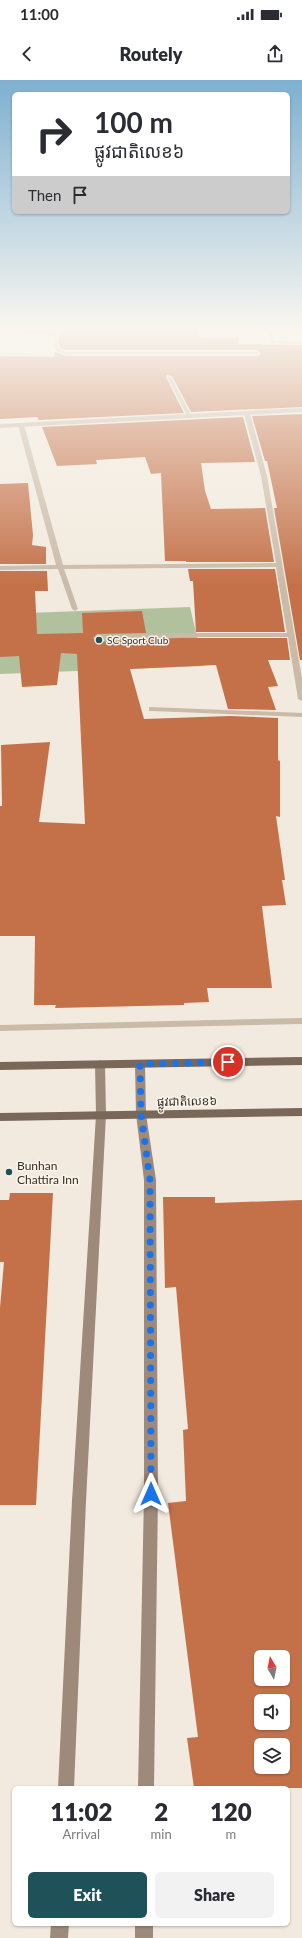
<!DOCTYPE html>
<html lang="en">
<head>
<meta charset="utf-8">
<style>
	:root { --surface:#fff; --page:#f2f2f3; --text:#2b2b33; --muted:#7c7c81; --accent:#1f5159 }
	body { margin:0; font-family:Lato,"Noto Sans Khmer",sans-serif; background:var(--page); color:var(--text); height:100vh; display:flex; flex-direction:column; font-size:15px; white-space:nowrap }
	* { box-sizing:border-box; margin:0 }
	p { font-size:13px; color:var(--muted) }
	.icon { flex:none; width:22px; height:22px; fill:none; stroke:currentColor; stroke-width:2; stroke-linecap:round; stroke-linejoin:round }
	.map { position:relative; flex:1; overflow:hidden }
	.side { position:absolute; left:12px; top:1706px; width:278px; height:140px; display:flex; flex-direction:column; background:var(--surface); border-radius:6px; box-shadow:0 1px 3px #0004 }
	.side>* { flex:none }
	.banner { position:absolute; left:12px; top:12px; width:278px; height:122px; border-radius:6px; box-shadow:0 1px 3px #0004; background:#fff; color:var(--text); overflow:hidden }
	.needle { width:26px; rotate:350deg }
	.tools { position:absolute; left:254px; top:1570px; display:grid; gap:8px }
	.tools a { display:grid; place-items:center; width:36px; height:36px; border-radius:6px; background:var(--surface); box-shadow:0 1px 3px #0004; font-size:20px }
	.pin { position:absolute; display:grid; place-items:center; width:34px; height:34px; color:#fff; margin:-17px; border:2px solid #fff; border-radius:50%; box-shadow:0 1px 4px #0007 }
	.me { position:absolute; width:44px; margin:-22px; rotate:0deg; stroke-linejoin:round; filter:drop-shadow(0 0 3px #0008) }
	.turn { display:flex; align-items:center; gap:14px; height:84px; padding:0 16px; font-size:18px }
	.turn .icon { width:52px; height:52px; stroke-width:2.5 }
	.turn b { display:block; font-size:28px; line-height:34px }
	.then { display:flex; align-items:center; height:38px; padding:0 16px; background:#0003; gap:8px; font-size:15px }
	.eta { display:flex; justify-content:space-evenly; align-items:center; height:68px; text-align:center }
	.eta b { font-size:24px; font-weight:800; line-height:28px }
	.action { display:flex; gap:8px; margin-top:auto; padding:8px 16px }
	.action a { flex:1; height:46px; border-radius:6px; background:var(--accent); color:#fff; font-size:16px; font-weight:800; line-height:46px; text-align:center }
	.action a+a { background:var(--page); color:var(--text) }
	.status { display:flex; justify-content:space-between; align-items:center; height:28px; padding:0 20px; background:var(--surface); direction:ltr }
	.status svg { height:11px; fill:currentColor }
	header { display:flex; justify-content:space-between; align-items:center; height:52px; padding:0 16px; background:var(--surface); font-size:18px; font-weight:800 }
	.map>svg:first-child { display:block }
	.green { fill:#b2c19d }
	.building { fill:#c47149; fill-rule:evenodd }
	.lines { fill:none; stroke-linecap:round; stroke-linejoin:round }
	.minor { fill:#cabba9; fill-rule:evenodd }
	.tertiary { fill:#cabba9; fill-rule:evenodd }
	.secondary { fill:#9e8a7b; fill-rule:evenodd }
	.primary { fill:#79675a; fill-rule:evenodd }
	.route { stroke:#1a73e8; stroke-width:7; stroke-dasharray:0 12.6 }
	.poi-dot { fill:#1f5159; stroke:#faf4ea; stroke-width:1.5 }
	.labels { text-anchor:middle; dominant-baseline:central; stroke-width:3; stroke-linejoin:round; paint-order:stroke }
	.far-poi-label { font-size:10px; fill:#382f29; stroke:#faf4ea; text-anchor:start }
	.street-label { font-size:12px; fill:#382f29; stroke:#faf4ea }
	.poi-label { font-size:12px; fill:#382f29; stroke:#faf4ea; text-anchor:start }
</style>
</head>
<body>
<div class="status"><b>11:00</b><svg viewBox="0 0 49 12"><path d="M0 12V9h3v3zM5 12V6h3v6zM10 12V3h3v9zM15 12V0h3v12zM26 1h20v11H26zM47 4h2v5h-2z"/></svg></div>
<header><svg class="icon" aria-label="back" viewBox="0 0 24 24"><path d="M15 5l-7 7 7 7"/></svg>Routely<svg class="icon" aria-label="share" viewBox="0 0 24 24"><path d="M12 15V3M7 8l5-5 5 5M5 13v7h14v-7"/></svg></header>
<div class="map">
<svg width="302" height="1858" viewBox="0 0 302 1858">
	<rect width="100%" height="100%" fill="#f2eade"/>
	<path class="green" d="M190 527 204 586 0 594V534Z"/>
	<path class="building" d="M149 245H181V248H198L200 258 238 257 239 264 302 265V327L191 332 172 296 167 295 166 297 184 333 39 340 37 337 0 339V276L54 277 55 272 66 276H258L261 274 258 270H66L61 269 58 264 60 248 149 249Z
		M302 334V580H300L274 428H277L267 381H265L252 336Z
		M243 337 255 382 201 383 205 411 211 429 265 428 274 482H186V481H165L161 393 151 394 145 377 96 380 97 384 57 386 42 347Z
		M28 403 33 455 32 465 46 467V484H0V404Z
		M188 489H275L285 552H196L193 501H190Z
		M0 491H47L48 511H35L37 554 83 553 82 533 142 531 146 553 97 554 93 558 97 562 179 558H287L290 580H268L278 606 268 607 276 630 228 629 216 585 130 589 144 639 230 636 278 638V680L280 681V737L276 736 285 800H282L286 825 262 826 272 908H207L209 922 184 923V925L55 928 56 925H34L35 856H0V726H2L1 665 50 662 39 742 85 744 77 574 61 573 57 605 22 607 19 576 0 577Z
		M10 1113H53L36 1425H0V1228L4 1182H0V1120H9Z
		M163 1117H215V1123L302 1120V1708H194L187 1658 198 1657 168 1423 186 1421 183 1350 188 1349 176 1207 165 1208ZM261 1577H283V1599H261ZM261 1621H283V1643H261ZM261 1665H283V1687H261Z"/>
	<g class="lines">
		<path class="minor" d="M214 248H265L274 252V261L302 262V264L270 263V254L264 250H212Z
			M0 249 57 252V264L60 270 66 272H258L260 273 258 274H66L56 271 53 264V254L0 251Z
			M167 296 171 297 192 337 187 336Z
			M247 332 250 334 267 396 302 598V621L298 619 288 557H172L97 560 94 558 97 556 172 553H287L276 487 64 489 78 529 75 531 72 529 58 489 0 490V486L56 485 18 345 21 343 24 345 63 485 276 483 261 396 244 334Z
			M149 627 302 633V637L152 631H149Z
			M302 938V944L0 951V945Z"/>
		<path class="tertiary" d="M302 328V332L0 348V344Z"/>
		<path class="secondary" d="M100 980 105 984 106 1035 86 1421 74 1708H58L72 1421 96 1035 95 984Z
			M140 980 145 984 146 1034 156 1100 158 1415 154 1708H138L144 1415V1100L136 1034 135 984Z
			M51 1844H69L68 1858H50Z
			M135 1844H153V1858H135Z"/>
		<path class="primary" d="M302 977V985L0 990V982Z
			M302 1028V1036L0 1041V1033Z"/>
	</g>
	<linearGradient id="sky" x2="0" y2="1"><stop stop-color="#7db0d1"/><stop offset="0.49" stop-color="#f9f6f0"/><stop offset="1" stop-color="#f9f6f0" stop-opacity="0"/></linearGradient>
	<rect width="302" height="505" fill="url(#sky)"/>
	<g class="lines">
		<path class="route" d="M151 1414 150 1100 141 1034 140 984 228 982"/>
	</g>
	<g class="poi-dot">
		<circle cx="99" cy="560" r="4"/>
		<circle cx="9" cy="1092" r="4"/>
	</g>
	<g class="labels">
		<g class="far-poi-label">
			<text x="107" y="560">SC Sport Club</text>
		</g>
		<g class="street-label">
			<text transform="translate(187 1021) rotate(-1)">ផ្លូវជាតិលេខ៦</text>
		</g>
		<g class="poi-label">
			<text x="17" y="1085">Bunhan<tspan x="17" dy="14">Chattira Inn</tspan></text>
		</g>
	</g>
</svg>
<div class="tools">
<a><svg class="needle" viewBox="-14 -14 28 28"><path d="M0-13l5 13h-10z" fill="#e53935"/><path d="M0 13l5-13h-10z" fill="#7c7c81"/></svg></a>
<a><svg class="icon" aria-label="sound" viewBox="0 0 24 24"><path d="M4 9h4l5-4v14l-5-4H4zM17 9q2 3 0 6"/></svg></a>
<a><svg class="icon" aria-label="layers" viewBox="0 0 24 24"><path d="M12 4l9 5-9 5-9-5zM3 14l9 5 9-5"/></svg></a>
</div>
<div class="pin" style="left:228px;top:982px;background:#d93025"><svg class="icon" aria-label="arrive" viewBox="0 0 24 24"><path d="M6 21V4h12l-3 4 3 4H6"/></svg></div>
<svg class="me" style="left:151px;top:1414px" viewBox="-20 -20 40 40"><path d="M0-17L14 15 0 8-14 15z" fill="#1a73e8" stroke="#fff" stroke-width="4"/></svg>
<div class="banner">
<div class="turn"><svg class="icon" aria-label="right" viewBox="0 0 24 24"><path d="M7 20v-9h11M14 6l5 5-5 5"/></svg><div><b>100 m</b>ផ្លូវជាតិលេខ៦</div></div>
<div class="then">Then<svg class="icon" aria-label="arrive" viewBox="0 0 24 24"><path d="M6 21V4h12l-3 4 3 4H6"/></svg></div>
</div>
<section class="side">
<div class="eta">
<div><b>11:02</b><p>Arrival</p></div>
<div><b>2</b><p>min</p></div>
<div><b>120</b><p>m</p></div>
</div>
<div class="action"><a>Exit</a><a>Share</a></div>
</section>
</div>
</body>
</html>
